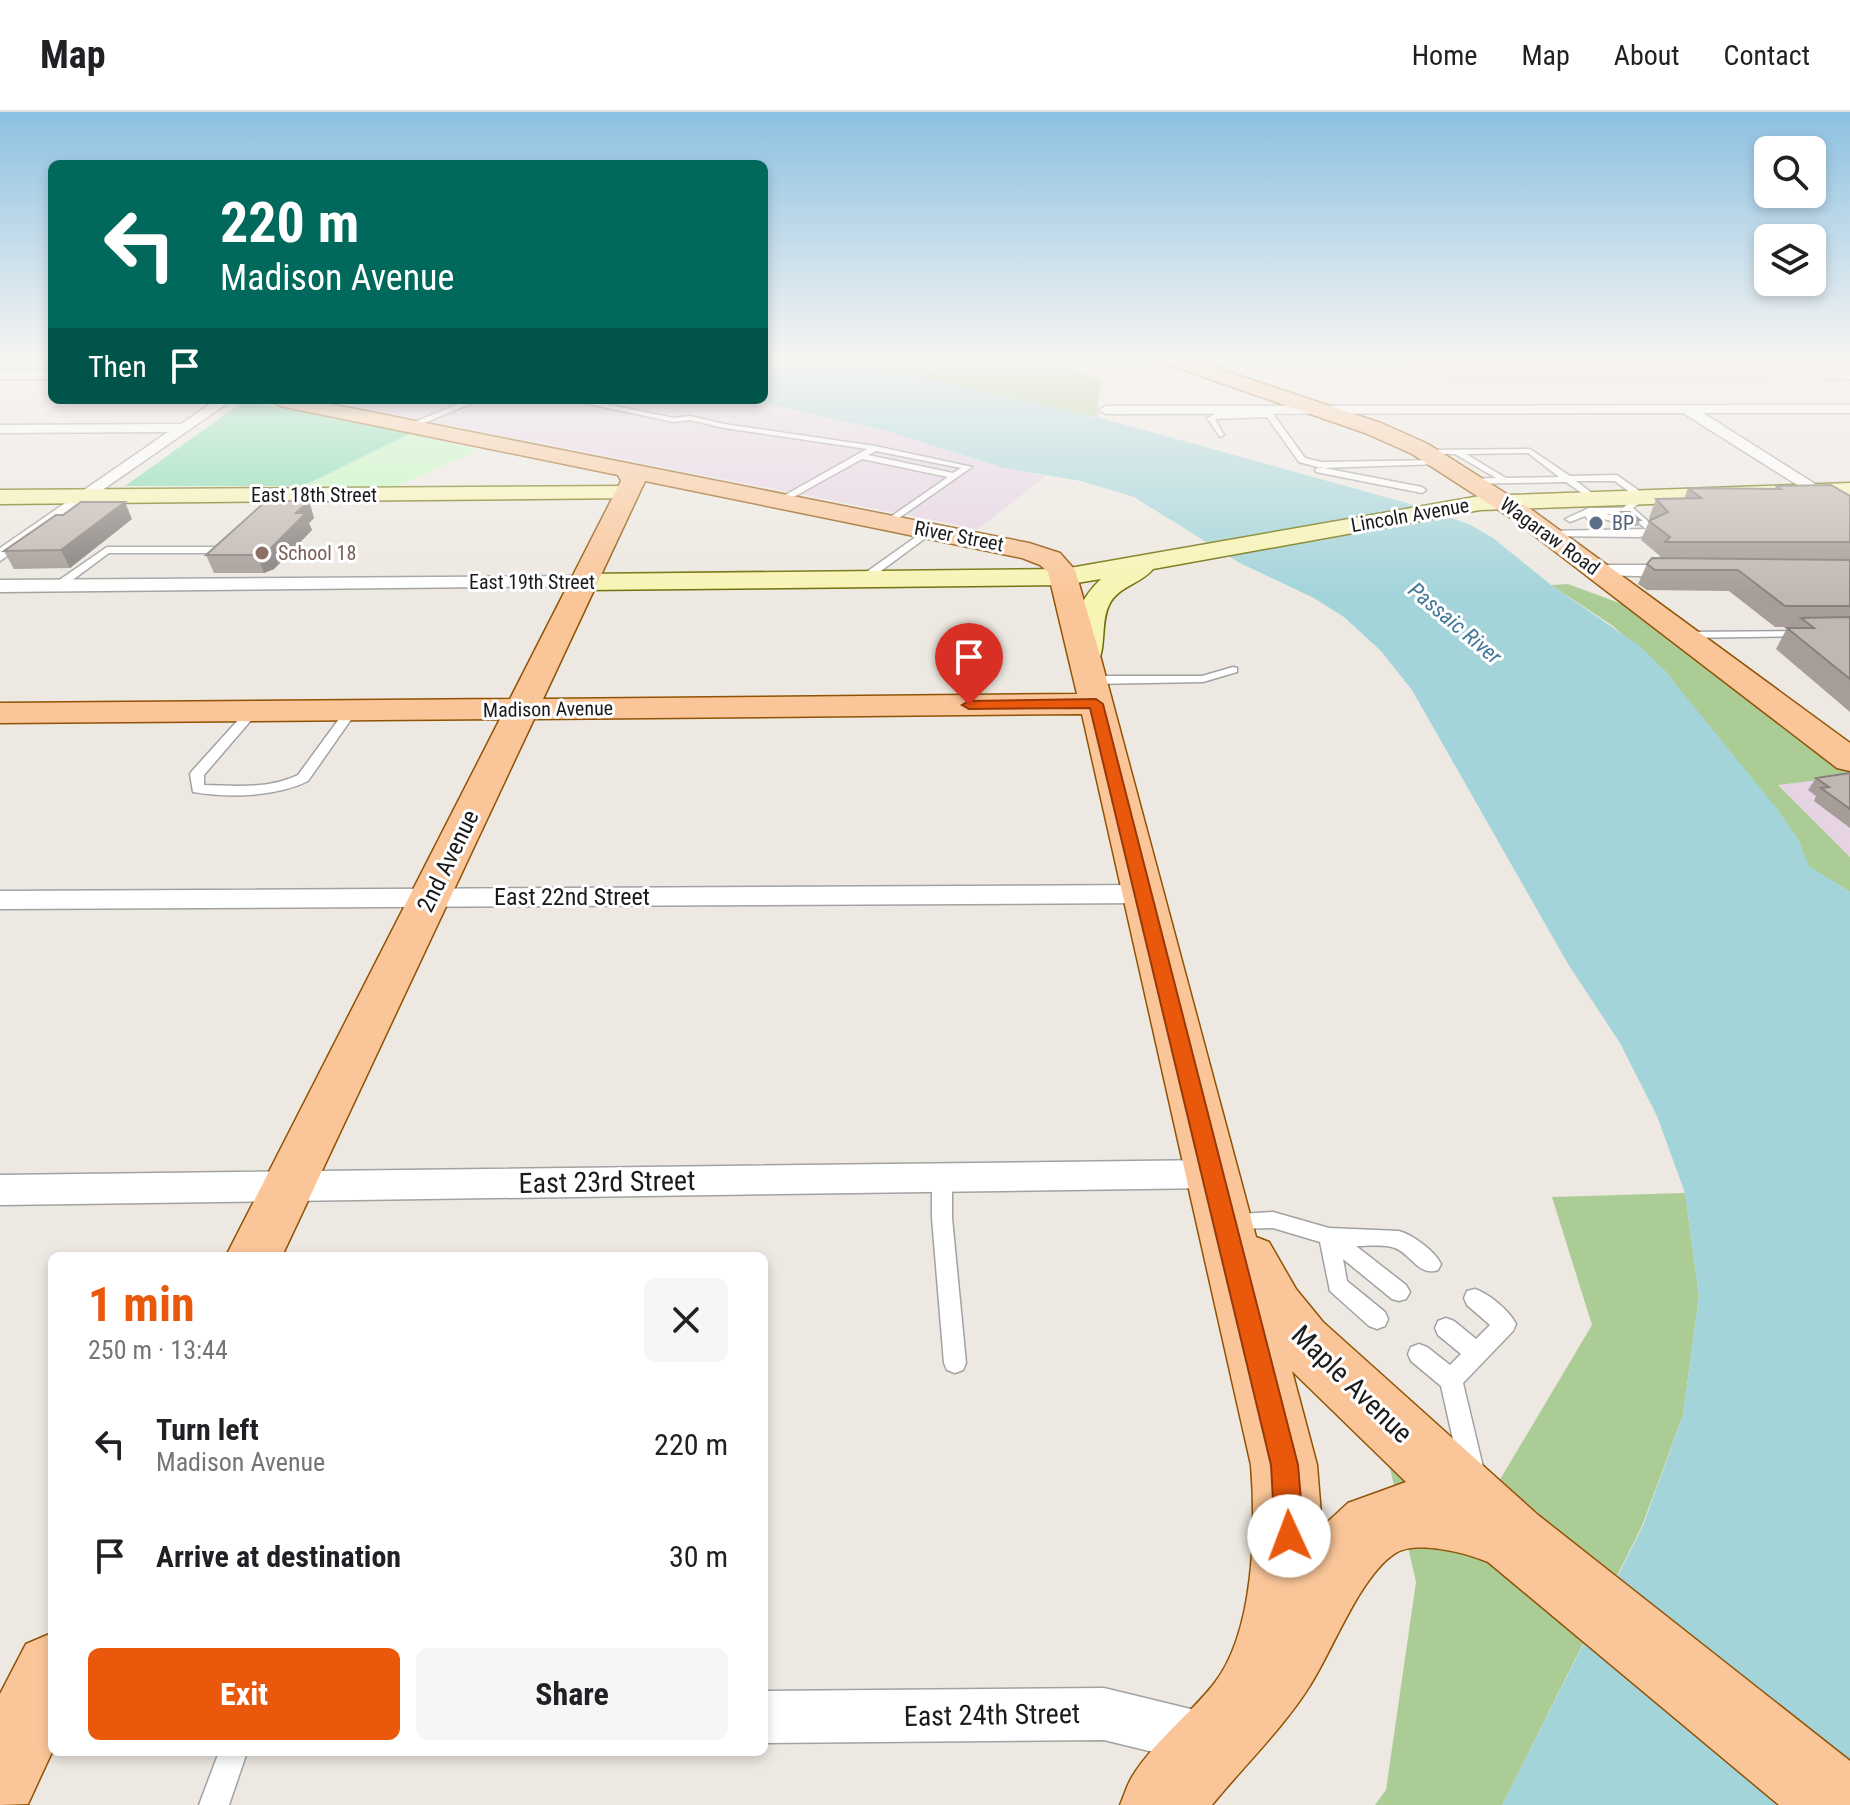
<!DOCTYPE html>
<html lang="en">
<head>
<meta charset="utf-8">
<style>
	:root { --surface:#fff; --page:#f6f6f6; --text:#202124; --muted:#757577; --line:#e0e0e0; --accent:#ea580c }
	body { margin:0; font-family:"Roboto Condensed",sans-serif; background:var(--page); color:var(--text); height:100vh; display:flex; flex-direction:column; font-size:30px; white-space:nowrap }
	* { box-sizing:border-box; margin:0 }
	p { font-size:26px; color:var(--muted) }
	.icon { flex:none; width:44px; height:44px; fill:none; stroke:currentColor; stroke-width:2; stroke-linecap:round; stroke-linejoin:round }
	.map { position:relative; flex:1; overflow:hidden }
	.side { position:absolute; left:48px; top:1140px; width:720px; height:504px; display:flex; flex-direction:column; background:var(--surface); border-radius:12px; box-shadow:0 4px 12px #0003 }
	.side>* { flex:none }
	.guide { position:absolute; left:48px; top:48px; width:720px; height:244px; border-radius:12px; box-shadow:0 4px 12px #0003; background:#00695c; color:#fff; overflow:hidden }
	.fabs { position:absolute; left:1754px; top:24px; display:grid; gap:16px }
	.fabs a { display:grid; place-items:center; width:72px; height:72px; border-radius:12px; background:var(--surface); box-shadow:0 4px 12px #0003; font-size:40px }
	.pin { position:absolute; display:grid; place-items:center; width:68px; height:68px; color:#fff; margin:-82px -34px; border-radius:50% 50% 50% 0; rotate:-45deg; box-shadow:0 0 8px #0007 }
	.pin .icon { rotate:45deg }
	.me { position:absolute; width:88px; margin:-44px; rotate:358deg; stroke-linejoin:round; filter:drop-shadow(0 0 6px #0008) }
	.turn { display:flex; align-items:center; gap:28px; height:168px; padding:0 40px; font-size:36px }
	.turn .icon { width:104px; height:104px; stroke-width:2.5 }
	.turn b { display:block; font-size:56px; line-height:68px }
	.then { display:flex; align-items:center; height:76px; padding:0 40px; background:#0003; gap:16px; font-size:30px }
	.round { display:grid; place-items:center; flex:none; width:84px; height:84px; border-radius:12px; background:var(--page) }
	.headline { display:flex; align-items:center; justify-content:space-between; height:136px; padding:0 40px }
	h1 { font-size:48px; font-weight:700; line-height:60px; color:var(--accent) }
	.action { display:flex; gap:16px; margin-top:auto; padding:16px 40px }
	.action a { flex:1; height:92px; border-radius:12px; background:var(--accent); color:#fff; font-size:32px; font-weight:700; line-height:92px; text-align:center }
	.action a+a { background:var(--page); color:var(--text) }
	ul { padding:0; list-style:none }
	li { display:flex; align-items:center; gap:24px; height:112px; padding:0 40px }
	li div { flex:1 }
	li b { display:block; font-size:30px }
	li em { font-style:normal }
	header { display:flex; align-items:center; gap:48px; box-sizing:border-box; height:112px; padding:0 40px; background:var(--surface); border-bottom:2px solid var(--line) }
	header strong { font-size:38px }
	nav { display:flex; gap:44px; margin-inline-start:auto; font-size:28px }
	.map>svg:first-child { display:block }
	.industrial { fill:#e6d3e4 }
	.forest { fill:#accc96 }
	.park { fill:#bff8bd }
	.pitch { fill:#7fdcae }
	.water { fill:#a2d4da }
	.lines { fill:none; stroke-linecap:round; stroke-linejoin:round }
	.stream { fill:#a2d4da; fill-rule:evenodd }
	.lane-casing { stroke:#a2a2a2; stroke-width:3 }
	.street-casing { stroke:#a2a2a2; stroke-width:3 }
	.secondary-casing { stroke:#6e6f06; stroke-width:3 }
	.primary-casing { stroke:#905303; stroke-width:3 }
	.lane { fill:#fff; fill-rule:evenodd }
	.street { fill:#fff; fill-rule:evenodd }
	.secondary { fill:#f8f4b4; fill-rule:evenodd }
	.primary { fill:#fac699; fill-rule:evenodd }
	.wall { fill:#a69d98 }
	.shaded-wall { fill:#87807c }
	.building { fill:#c1b7b1; stroke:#87807c; stroke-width:2 }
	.route { fill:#ea580c; stroke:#983908; stroke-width:2 }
	.service-dot { fill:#5c6f8a; stroke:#fff; stroke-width:3 }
	.education-dot { fill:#8d6e63; stroke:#fff; stroke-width:3 }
	.labels { text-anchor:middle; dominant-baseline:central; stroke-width:6; stroke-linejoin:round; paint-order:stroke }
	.far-street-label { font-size:20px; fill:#1b1b1b; stroke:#fff }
	.far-service-label { font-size:20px; fill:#4e5e75; stroke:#fff; text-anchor:start }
	.far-education-label { font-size:20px; fill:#785e54; stroke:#fff; text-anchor:start }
	.far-water-label { font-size:22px; font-style:italic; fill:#44789a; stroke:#fff }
	.street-label { font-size:24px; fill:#1b1b1b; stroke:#fff }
	.near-street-label { font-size:28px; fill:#1b1b1b; stroke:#fff }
</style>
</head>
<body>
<header>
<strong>Map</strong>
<nav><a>Home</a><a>Map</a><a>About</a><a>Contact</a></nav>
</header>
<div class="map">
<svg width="1850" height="1693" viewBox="0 0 1850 1693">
	<rect width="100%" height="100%" fill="#ede8e1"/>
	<path class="industrial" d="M1412 247H1850V271L1446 275Z
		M322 288H749L887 319 1004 356 1046 364 978 417Z
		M1850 664V745L1778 672Z"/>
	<path class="forest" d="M840 247H867L907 255 931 247H1049L1101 268 1097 305Z
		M1568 472 1660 506 1850 648V664L1778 673 1850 745V780L1808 754 1798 727 1665 559 1613 514 1551 473Z
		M1685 1081 1699 1184 1683 1303 1642 1414 1502 1693H1375L1386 1678 1416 1470 1380 1312 1489 1386 1592 1213 1552 1085Z"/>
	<path class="park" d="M411 321 478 338 398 374H303Z"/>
	<path class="pitch" d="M244 289 411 321 303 374H125Z"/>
	<path class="water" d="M764 247H840L1097 305 1407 391 1469 412 1493 426 1551 473 1641 535 1665 559 1778 698 1798 727 1809 754 1850 780V1693H1502L1643 1414 1683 1303 1699 1184 1685 1081 1657 1004 1620 931 1568 852 1412 578 1381 539 1344 505 1314 486 1240 451 1134 385 1081 369 1004 356 887 319 750 288H764Z"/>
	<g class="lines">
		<path class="stream" d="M976 247H986L904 263 902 262Z"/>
		<defs>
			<path id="lane" d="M1829 263H1850V267L1827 266Z
				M468 288H479L412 316 405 314Z
				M570 288H585L674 306 690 304 724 312 875 334 972 355 889 413 886 412V408L948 365 862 347 781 392 777 389 778 387 867 337 724 316 690 308 674 310ZM876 339 961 356 953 361 868 343Z
				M1262 295H1268L1305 346 1321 350 1440 348 1444 350 1440 352 1321 356 1299 350 1267 305 1215 307 1224 323 1220 325 1207 306 1215 302 1212 298 1216 296 1222 301H1264Z
				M1530 337 1570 364 1617 363 1645 383V387L1633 396 1658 418 1640 425 1546 424V420L1549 419 1646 417 1628 402H1607L1616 406 1611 409 1594 404 1595 407 1590 410 1585 404 1570 410 1565 407 1589 396H1623L1636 385 1615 369H1576L1596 384V388L1593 389 1566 370 1472 372 1468 369 1469 367 1496 366 1455 342H1424L1420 340 1424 338ZM1528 341 1559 365 1506 366 1466 342Z
				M1319 355 1422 375 1426 378 1422 381 1316 360 1315 358Z
				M927 417 935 419 866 470H858V466Z
				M107 435H218L223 438 218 441H109L63 475H55V471Z
				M1809 519V523L1805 524 1684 526 1679 523 1684 520Z
				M1233 555 1237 556V560L1203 570 1091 572 1085 568 1091 564H1202Z
				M253 595 259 599 204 663V673C236 674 269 677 298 663L347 596 351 595 357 599 308 669C276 685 228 686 193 680L190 662 192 659 249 596Z
				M942 1057 949 1060 952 1065V1106L966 1251 963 1258 955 1261 947 1258 944 1251 932 1106V1065L935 1060Z
				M1273 1100 1329 1116 1399 1119C1413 1123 1435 1139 1441 1152L1438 1158C1419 1165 1411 1142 1395 1136 1385 1132 1367 1134 1356 1134L1406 1173 1410 1180 1406 1187 1399 1189 1392 1187 1343 1147 1347 1169 1385 1200 1388 1207 1385 1214 1377 1217 1369 1214 1330 1179 1320 1130 1273 1116 1233 1117 1226 1115 1223 1109 1226 1103Z
				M1475 1177C1489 1182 1509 1198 1516 1212L1513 1219 1463 1271 1484 1359 1480 1367 1472 1371 1464 1367 1460 1359 1441 1274 1411 1249 1408 1242 1411 1235 1419 1232 1427 1235 1450 1253 1461 1242 1438 1223 1435 1216 1438 1209 1446 1206 1454 1209 1476 1227 1490 1213 1467 1193 1464 1186 1467 1179Z
				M219 1640H247L229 1693H199Z"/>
			<path id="street" d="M1218 247H1241L1196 260 1190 256Z
				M0 259H52V267H0Z
				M216 288H232L0 449V436L168 320 0 321V313L181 312Z
				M1850 293V301H1703L1850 394V406L1683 301 1106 302 1099 298 1106 294Z
				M1597 453H1684L1693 459 1684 465 1590 463 1588 459Z
				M584 464 591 466 594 470 591 474 0 480V468Z
				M1144 773 1154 776 1158 782 1154 788 1144 791 0 797V779Z
				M1214 1048 1227 1052 1232 1062 1227 1072 1214 1076 0 1093V1063Z
				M1104 1576 1211 1602 1230 1609 1237 1628 1230 1647 1211 1654 1104 1628 764 1631V1579Z"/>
			<path id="secondary" d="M1850 371V385L1480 398 1153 457C1141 472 1118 474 1109 493 1100 511 1107 537 1096 554L1085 556 1074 554 1069 547C1072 515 1077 489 1101 467L1064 473 584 478 574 476 570 470 574 464 584 462 1064 457 1480 384Z
				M627 374 636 376 639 381 636 386 0 392V378Z"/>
			<path id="primary" d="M1161 247H1189L1381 311 1428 332 1532 398 1850 631V659L1837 656 1514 408 1412 342 1365 321 1163 251Z
				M270 288H310L1029 431 1060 441 1075 458 1101 547 1256 1125 1269 1130 1296 1177 1323 1210 1538 1403 1850 1649V1693H1779L1488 1450C1467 1441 1415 1427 1394 1442 1359 1466 1333 1538 1309 1575 1284 1615 1242 1656 1212 1693H1120C1124 1684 1127 1673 1132 1665 1151 1633 1189 1603 1213 1573 1255 1521 1256 1416 1251 1353L1082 602 534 607 282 1144H226L500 607 0 611V591L510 587 621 369 618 363 280 294ZM645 369 1022 446 1040 453 1048 460 1077 582 543 587ZM1292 1259 1406 1370 1348 1391 1322 1415 1317 1353Z
				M52 1521V1640L28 1692 0 1693V1582L26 1532Z"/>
		</defs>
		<use href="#lane" class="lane-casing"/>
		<use href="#street" class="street-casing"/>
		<use href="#secondary" class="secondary-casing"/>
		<use href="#primary" class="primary-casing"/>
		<use href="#lane" class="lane"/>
		<use href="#street" class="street"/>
		<use href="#secondary" class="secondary"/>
		<use href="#primary" class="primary"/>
	</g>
	<path class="wall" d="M1776 374 1850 384V600L1776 537 1787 516 1796 515H1775L1729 479 1647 478 1638 472 1647 452 1659 446 1660 444 1641 428 1649 409 1650 408 1649 406 1656 387H1684L1688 376 1775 377Z
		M309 389 314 406 309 411 312 418 274 457 264 461H214L206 443Z
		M1621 400 1640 408 1638 414H1625L1619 406Z
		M132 407 70 456 14 457 4 439Z
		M1850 661V716L1814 689 1816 684 1808 678 1816 666Z"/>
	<path class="shaded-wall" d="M309 389 314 406 309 411 312 418 274 457 264 461 257 443Z
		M125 390 132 407 70 456 61 438Z"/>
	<path class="building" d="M1831 373 1850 384V430H1665L1670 425 1649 409 1668 400 1656 387 1701 386 1688 376 1781 377 1776 374Z
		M266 389H309L296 401H306L268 439 257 443H206Z
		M81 390H125L61 438 4 439 56 403H63Z
		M1621 400H1630L1640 408 1628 409Z
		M1652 446 1850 448V494H1785L1738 458H1655L1647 452Z
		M1850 505V567L1787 516H1814L1801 506Z
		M1850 661V697L1821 676 1829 675 1816 666Z"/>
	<linearGradient id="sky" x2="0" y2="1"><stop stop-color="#8cc1e2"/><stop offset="0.51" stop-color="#f7f5f2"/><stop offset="1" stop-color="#f7f5f2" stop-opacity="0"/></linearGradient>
	<rect width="1850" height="484" fill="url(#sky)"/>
	<path class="route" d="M1096 587 1103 592 1298 1353 1304 1424 1299 1434 1289 1438 1279 1434 1275 1424 1271 1353 1090 596 969 597 962 593 969 589Z"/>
	<circle class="service-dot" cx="1596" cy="411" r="8"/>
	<circle class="education-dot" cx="262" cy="441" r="8"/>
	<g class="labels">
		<g class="far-street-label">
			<text x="314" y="383">East 18th Street</text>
			<text transform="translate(1410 403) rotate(-10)">Lincoln Avenue</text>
			<text transform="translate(959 424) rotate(11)">River Street</text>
			<text transform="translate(1550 424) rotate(36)">Wagaraw Road</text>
			<text x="532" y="470">East 19th Street</text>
			<text transform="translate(548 597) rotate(-1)">Madison Avenue</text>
		</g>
		<g class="far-service-label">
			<text x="1612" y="411">BP</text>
		</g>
		<g class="far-education-label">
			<text x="278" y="441">School 18</text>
		</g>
		<g class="far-water-label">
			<text transform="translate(1455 511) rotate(40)">Passaic River</text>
		</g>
		<g class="street-label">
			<text transform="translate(448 749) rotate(-64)">2nd Avenue</text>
			<text x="572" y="785">East 22nd Street</text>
		</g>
		<g class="near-street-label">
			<text transform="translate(607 1070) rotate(-1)">East 23rd Street</text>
			<text transform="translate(1352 1272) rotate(44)">Maple Avenue</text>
			<text transform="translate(992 1603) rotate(-1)">East 24th Street</text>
		</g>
	</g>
</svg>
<div class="fabs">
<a><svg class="icon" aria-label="search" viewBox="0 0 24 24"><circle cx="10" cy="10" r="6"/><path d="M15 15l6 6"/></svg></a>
<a><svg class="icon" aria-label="layers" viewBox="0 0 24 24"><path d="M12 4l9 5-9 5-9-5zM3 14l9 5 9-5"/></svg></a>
</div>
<div class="pin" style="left:969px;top:593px;background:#d93025"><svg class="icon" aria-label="arrive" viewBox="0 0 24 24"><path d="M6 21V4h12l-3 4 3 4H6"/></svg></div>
<svg class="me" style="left:1289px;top:1424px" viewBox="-20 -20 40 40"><circle r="19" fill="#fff"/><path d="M0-13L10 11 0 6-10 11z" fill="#ea580c"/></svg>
<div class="guide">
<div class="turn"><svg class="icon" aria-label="left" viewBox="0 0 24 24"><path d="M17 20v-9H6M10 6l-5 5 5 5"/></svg><div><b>220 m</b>Madison Avenue</div></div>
<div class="then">Then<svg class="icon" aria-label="arrive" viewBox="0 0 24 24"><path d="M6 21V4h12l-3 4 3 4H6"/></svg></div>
</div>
<section class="side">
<div class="headline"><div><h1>1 min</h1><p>250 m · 13:44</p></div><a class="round"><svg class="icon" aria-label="close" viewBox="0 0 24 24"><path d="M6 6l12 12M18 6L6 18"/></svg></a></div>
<ul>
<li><svg class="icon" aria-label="left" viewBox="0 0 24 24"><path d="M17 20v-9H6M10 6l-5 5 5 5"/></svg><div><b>Turn left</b><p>Madison Avenue</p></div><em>220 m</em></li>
<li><svg class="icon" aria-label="arrive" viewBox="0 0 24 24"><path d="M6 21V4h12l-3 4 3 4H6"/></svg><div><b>Arrive at destination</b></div><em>30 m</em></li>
</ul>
<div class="action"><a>Exit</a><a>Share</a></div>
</section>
</div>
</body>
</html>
